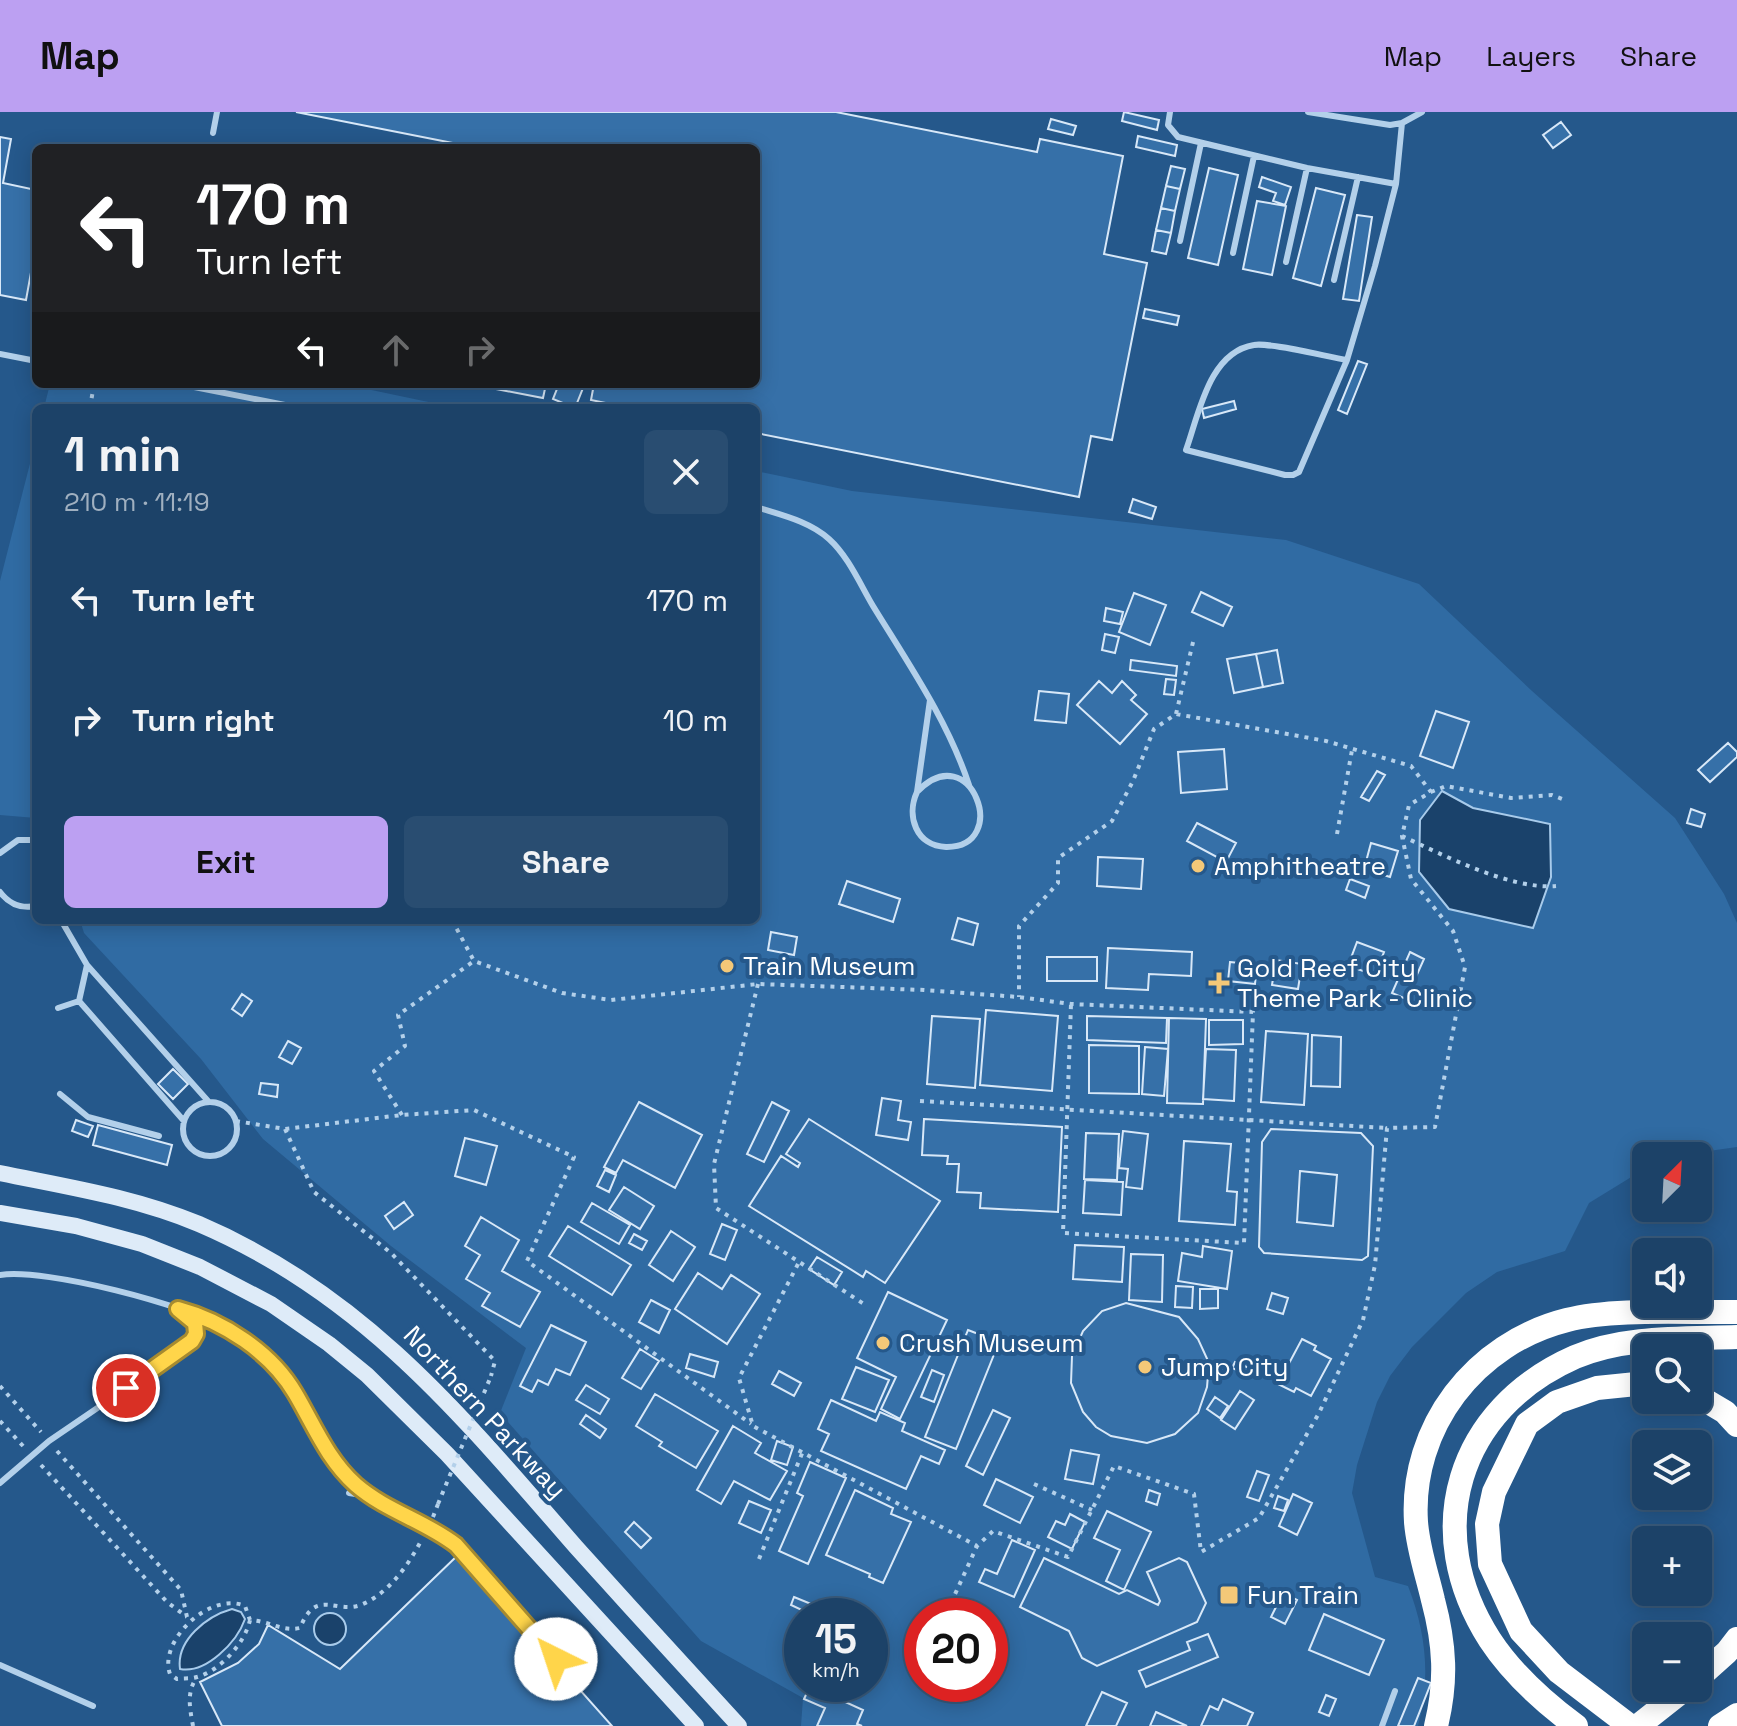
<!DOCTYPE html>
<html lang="en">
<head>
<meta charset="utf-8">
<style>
	:root { --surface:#1c4268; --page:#294d71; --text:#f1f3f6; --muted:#a0b0c0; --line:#3a5b7c; --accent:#bca0f2 }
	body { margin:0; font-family:"Space Grotesk",sans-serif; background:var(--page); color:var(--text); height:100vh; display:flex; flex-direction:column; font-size:30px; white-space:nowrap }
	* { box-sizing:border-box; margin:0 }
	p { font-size:26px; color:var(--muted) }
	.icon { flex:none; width:44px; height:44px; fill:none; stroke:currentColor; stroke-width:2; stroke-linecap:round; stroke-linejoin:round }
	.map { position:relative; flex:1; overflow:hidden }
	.side { position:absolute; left:32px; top:292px; width:728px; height:520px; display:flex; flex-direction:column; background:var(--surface); border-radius:12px; box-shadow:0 4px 20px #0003,0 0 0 2px var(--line) }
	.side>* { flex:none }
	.guide { position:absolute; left:32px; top:32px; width:728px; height:244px; border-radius:12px; box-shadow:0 4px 20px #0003,0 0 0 2px var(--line); background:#202124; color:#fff; overflow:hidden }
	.needle { width:52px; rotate:24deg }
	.buttons { position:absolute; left:1632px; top:1030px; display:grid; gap:16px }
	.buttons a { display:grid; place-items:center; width:80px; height:80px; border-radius:12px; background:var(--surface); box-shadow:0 4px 20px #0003,0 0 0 2px var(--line); font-size:40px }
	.speed { position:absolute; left:784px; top:1486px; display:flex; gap:16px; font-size:40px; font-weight:700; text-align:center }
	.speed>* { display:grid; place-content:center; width:104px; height:104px; border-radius:50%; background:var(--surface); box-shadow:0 4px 20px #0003,0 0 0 2px var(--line); line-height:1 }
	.speed small { font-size:20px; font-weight:400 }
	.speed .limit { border:12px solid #d22; background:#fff; color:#111 }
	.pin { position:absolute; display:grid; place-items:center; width:68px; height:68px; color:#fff; margin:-34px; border:4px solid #fff; border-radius:50%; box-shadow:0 2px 8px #0007 }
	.me { position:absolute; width:88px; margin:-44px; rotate:319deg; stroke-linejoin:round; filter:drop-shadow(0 0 6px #0008) }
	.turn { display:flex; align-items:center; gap:28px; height:168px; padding:0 32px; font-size:36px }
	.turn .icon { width:104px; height:104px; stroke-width:2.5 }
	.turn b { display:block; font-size:56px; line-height:68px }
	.lanes { display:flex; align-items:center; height:76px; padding:0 32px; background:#0003; justify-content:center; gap:40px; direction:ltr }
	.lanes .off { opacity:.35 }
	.round { display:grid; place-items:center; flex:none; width:84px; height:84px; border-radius:12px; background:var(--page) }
	.head { display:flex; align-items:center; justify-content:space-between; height:136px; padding:0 32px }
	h1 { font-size:48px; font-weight:600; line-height:60px }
	.button { display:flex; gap:16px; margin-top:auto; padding:16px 32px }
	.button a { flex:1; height:92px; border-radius:12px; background:var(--accent); color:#111; font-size:32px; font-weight:600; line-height:92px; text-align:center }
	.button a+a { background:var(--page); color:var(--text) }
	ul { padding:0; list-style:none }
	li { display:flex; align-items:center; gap:24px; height:120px; padding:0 32px }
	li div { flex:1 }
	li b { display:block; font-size:30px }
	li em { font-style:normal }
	header { display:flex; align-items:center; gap:48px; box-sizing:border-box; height:112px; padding:0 40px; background:var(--accent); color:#111 }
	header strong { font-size:38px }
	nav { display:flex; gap:44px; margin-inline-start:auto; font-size:28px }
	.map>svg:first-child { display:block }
	.green { fill:#306ba3; fill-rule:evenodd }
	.water { fill:#1a426b; stroke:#a8cbeb; stroke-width:2 }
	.building { fill:#3670a8; stroke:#d8e8f8; stroke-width:2; fill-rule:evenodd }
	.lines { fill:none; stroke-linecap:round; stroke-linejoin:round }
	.path { stroke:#b3d0ea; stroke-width:4; stroke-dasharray:4 6; stroke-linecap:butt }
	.service { stroke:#b3d0ea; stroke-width:6 }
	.secondary { stroke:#deebf8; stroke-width:16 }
	.motorway { stroke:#fff; stroke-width:24 }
	.path-bridge { stroke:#b3d0ea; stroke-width:4; stroke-dasharray:4 6; stroke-linecap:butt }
	.route-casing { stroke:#a68a30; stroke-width:20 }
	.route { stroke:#ffd54a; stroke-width:14 }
	.poi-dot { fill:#f4c878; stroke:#25588b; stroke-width:3 }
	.labels { text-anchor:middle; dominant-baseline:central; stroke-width:8; stroke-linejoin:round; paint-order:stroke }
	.poi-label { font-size:26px; fill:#fff; stroke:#25588b; text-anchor:start }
	.street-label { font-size:26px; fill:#fff; stroke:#25588b }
</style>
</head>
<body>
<header>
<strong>Map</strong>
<nav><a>Map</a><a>Layers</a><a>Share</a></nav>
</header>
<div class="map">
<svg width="1737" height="1614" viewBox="0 0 1737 1614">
	<rect width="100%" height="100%" fill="#25588b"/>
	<path class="green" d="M50 272H343L457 296H44Z
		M36 328V706L0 703V469Z
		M756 359 852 379 1286 428 1419 472 1532 579 1675 706 1724 782 1737 811V1035L1674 1044H1646V1056L1589 1091 1565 1139 1497 1160 1466 1181 1412 1235 1390 1264 1377 1290 1357 1353 1352 1381 1375 1465 1408 1474C1426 1520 1431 1566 1418 1614H801L803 1586 701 1529 500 1301 526 1236 391 1134 263 1027 201 947 84 821 80 808H756ZM802 1504H870V1572H802ZM922 1504H990V1572H922Z"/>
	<path class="water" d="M1442 679 1473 696 1550 712 1551 765 1533 816 1449 797 1419 760 1420 708Z
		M232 1497 241 1500 245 1507C237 1530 206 1562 180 1557 176 1528 207 1504 232 1497Z
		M314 1517a16 16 0 1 1 32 0a16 16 0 1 1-32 0Z"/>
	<path class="building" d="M296 0H836L1037 40 1040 27 1123 44 1104 142 1147 151 1112 328 1091 324 1079 385 756 321V296H630L591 288 594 272H756V36H478Z
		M1124 0 1159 8 1157 18 1122 9Z
		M1051 7 1076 14 1073 23 1048 17Z
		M1561 10 1571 23 1553 36 1543 23Z
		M1138 24 1177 33 1175 44 1136 35Z
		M0 25 11 27 3 71 36 78V133L26 188 0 183Z
		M1171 54 1185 57 1180 77 1166 74Z
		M1209 56 1238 63 1218 153 1188 146Z
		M1262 65 1291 75 1285 93 1273 89 1276 81 1259 75Z
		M1166 74 1180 77 1175 99 1161 96Z
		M1316 76 1345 83 1321 174 1293 166Z
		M1257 89 1286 94 1272 163 1243 157Z
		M1161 96 1175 99 1171 121 1156 118Z
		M1357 103 1372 105 1359 189 1343 187Z
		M1156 118 1171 121 1166 142 1152 139Z
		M1145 197 1179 204 1177 213 1143 206Z
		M1358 249 1367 252 1347 302 1338 298Z
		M470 272H546L543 286Z
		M559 272H573L583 276 575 296 553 287Z
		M1234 289 1236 297 1204 306 1202 297Z
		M1133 387 1156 395 1152 407 1129 400Z
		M1201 480 1232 495 1223 514 1192 500Z
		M1134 481 1166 493 1150 533 1119 520Z
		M1106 496 1123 500 1120 512 1104 509Z
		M1105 522 1119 525 1115 541 1102 538Z
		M1277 538 1283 571 1263 575 1256 542Z
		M1256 542 1263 575 1234 581 1227 547Z
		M1131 548 1177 554 1176 564 1130 558Z
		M1166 567 1176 568 1174 583 1164 582Z
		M1099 569 1112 581 1122 569 1136 583 1131 588 1147 602 1120 632 1077 593Z
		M1039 579 1069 582 1066 611 1035 608Z
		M1436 599 1469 610 1453 656 1420 644Z
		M1728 631 1737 640V645L1710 670 1698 658Z
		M1224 637 1227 677 1181 681 1178 640Z
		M1377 659 1385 663 1369 689 1361 685Z
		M1691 697 1705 702 1701 715 1687 711Z
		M1197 711 1236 731 1226 750 1187 729Z
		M1371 731 1398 739 1390 765 1364 757Z
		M1098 745 1143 747 1141 777 1097 774Z
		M1350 767 1369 774 1365 786 1346 778Z
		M847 769 900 787 893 810 839 792Z
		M958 806 978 812 973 833 952 827Z
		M771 820 797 825 794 843 768 838Z
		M1357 830 1384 840 1375 863 1348 854Z
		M1108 836 1192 840 1191 864 1149 862 1148 878 1106 876Z
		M1410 840 1424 847 1406 887 1392 881Z
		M1047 845H1097V869H1047Z
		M1276 848 1302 852 1298 877 1272 873Z
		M1230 850 1257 853 1255 872 1228 869Z
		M242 882 252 889 242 904 232 897Z
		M986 898 1058 904 1052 979 980 973Z
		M932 904 980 907 975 976 927 972Z
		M1087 904 1167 906 1166 931 1087 928Z
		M1169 906 1206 907 1203 992 1167 991Z
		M1209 908H1243V932L1209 933Z
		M1266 919 1308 922 1304 993 1261 990Z
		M1312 923 1341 925 1340 975 1311 974Z
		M288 929 301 936 292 952 279 945Z
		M1089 933 1139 934V982L1089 981Z
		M1145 935 1168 937 1164 984 1142 982Z
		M1206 937 1236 938 1234 989 1203 987Z
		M173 957 188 972 173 987 158 972Z
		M261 971 278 973 277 985 259 982Z
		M882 986 901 989 898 1008 911 1010 908 1028 876 1023Z
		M639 990 702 1023 675 1076 623 1048 616 1061 604 1055Z
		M772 990 789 999 764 1050 747 1042Z
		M809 1007 940 1089 885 1171 866 1159 863 1165 749 1094 781 1044 798 1055 800 1051 786 1042Z
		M924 1007 1062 1015 1058 1100 980 1096 981 1081 957 1080 959 1052H947L948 1044 922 1043Z
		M76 1008 93 1014 88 1025 72 1019Z
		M98 1013 172 1033 167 1053 93 1033Z
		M1271 1017 1361 1021 1373 1034 1368 1144 1362 1148 1264 1141 1259 1135 1262 1030ZM1300 1059 1337 1063 1333 1114 1297 1110Z
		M1123 1019 1148 1022 1142 1077 1126 1075 1128 1057 1119 1056Z
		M1086 1021 1119 1022 1117 1068 1084 1067Z
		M465 1026 497 1034 486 1073 455 1064Z
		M1184 1029 1231 1032 1227 1079 1237 1080 1235 1113 1179 1109Z
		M605 1058 616 1063 609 1080 597 1074Z
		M1085 1068 1123 1070 1121 1103 1083 1101Z
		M624 1075 654 1094 640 1117 609 1098Z
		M404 1090 413 1103 394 1117 385 1104Z
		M592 1091 630 1113 619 1132 581 1110Z
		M481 1105 519 1128 502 1159 540 1180 520 1215 482 1194 490 1181 466 1167 480 1143 465 1134Z
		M722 1112 737 1118 725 1148 710 1142Z
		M568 1114 631 1153 612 1183 549 1144Z
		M671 1119 695 1135 673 1169 649 1153Z
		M634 1122 647 1129 642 1138 629 1131Z
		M1075 1133 1124 1135 1122 1170 1073 1167Z
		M1203 1134 1232 1139 1227 1177 1178 1169 1182 1141 1202 1145Z
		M1131 1142 1163 1143 1162 1190 1129 1188Z
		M817 1145 842 1160 834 1173 809 1157Z
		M698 1161 722 1177 731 1163 760 1182 727 1232 675 1197Z
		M1176 1174 1193 1175 1192 1196 1175 1195Z
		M1200 1177H1218V1196L1200 1197Z
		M888 1180 947 1208 900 1307 881 1297 896 1265 857 1246Z
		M1272 1181 1288 1186 1283 1202 1267 1197Z
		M651 1188 670 1198 659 1221 639 1210Z
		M1126 1191 1179 1205 1198 1227 1209 1251 1207 1275 1198 1301 1175 1322 1147 1331 1111 1324 1096 1315 1083 1300 1071 1271 1072 1244 1083 1219 1102 1199Z
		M551 1213 586 1230 570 1263 556 1257 548 1273 538 1268 532 1280 520 1274Z
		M968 1218 999 1230 956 1337 925 1325Z
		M1302 1227 1316 1234 1314 1238 1331 1247 1311 1284 1296 1276 1294 1280 1278 1272Z
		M640 1237 659 1249 641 1277 622 1266Z
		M690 1242 718 1250 714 1265 686 1256Z
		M1235 1250 1254 1258 1251 1264 1232 1256Z
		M856 1255 889 1268 875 1300 842 1287Z
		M932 1258 944 1263 934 1290 921 1285Z
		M779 1259 801 1271 794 1284 772 1272Z
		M586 1273 609 1287 600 1302 576 1288Z
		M1240 1279 1254 1288 1235 1317 1221 1308Z
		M655 1282 718 1319 696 1356 659 1334 662 1330 636 1314Z
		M1215 1285 1228 1294 1220 1306 1207 1297Z
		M831 1288 876 1309 880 1300 905 1311 902 1319 945 1338 939 1352 921 1344 906 1377 821 1339 829 1322 818 1317Z
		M993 1298 1010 1306 983 1363 966 1354Z
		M586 1303 606 1317 600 1326 580 1312Z
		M733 1314 761 1331 755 1341 787 1359 770 1388 734 1369 721 1392 697 1378Z
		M777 1329 793 1335 787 1353 771 1348Z
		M1071 1338 1099 1343 1093 1372 1065 1367Z
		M810 1350 846 1366 808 1452 779 1439 803 1384 797 1381Z
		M1257 1359 1269 1363 1259 1389 1247 1385Z
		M996 1367 1033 1385 1020 1411 984 1393Z
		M855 1378 893 1396 891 1402 911 1410 883 1471 869 1465 870 1462 826 1443Z
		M1149 1378 1160 1382 1157 1393 1146 1389Z
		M1293 1382 1312 1391 1297 1423 1279 1414Z
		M1278 1384 1288 1388 1284 1399 1274 1396Z
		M749 1389 771 1398 761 1421 739 1411Z
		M1107 1399 1151 1420 1124 1478 1106 1469 1120 1438 1094 1426Z
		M1070 1402 1085 1410 1072 1437 1048 1425 1056 1409 1065 1413Z
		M634 1410 651 1426 641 1436 625 1420Z
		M1012 1428 1035 1438 1014 1485 979 1470 985 1457 997 1462Z
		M459 1442 612 1614H222L200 1570 238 1551 259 1532 268 1513 340 1557Z
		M1044 1446 1119 1482 1127 1478 1158 1493 1160 1489 1147 1460 1179 1446 1187 1450 1206 1491 1197 1510 1097 1554 1082 1546 1069 1519 1020 1495Z
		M1283 1481 1297 1488 1285 1512 1271 1505Z
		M794 1485 821 1496 818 1504H802V1513L798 1511 804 1499 791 1493Z
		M1324 1502 1384 1528 1369 1563 1309 1538Z
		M1208 1522 1218 1545 1146 1575 1139 1559 1190 1538 1187 1530Z
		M1418 1566 1431 1571 1414 1614H1398Z
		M811 1572H842L849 1575 843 1589 863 1598 857 1612 862 1614H817L825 1596 804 1587Z
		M1102 1580 1127 1591 1116 1614H1086Z
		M1326 1583 1336 1587 1329 1604 1319 1600Z
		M1223 1587 1253 1601 1247 1614H1201L1210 1594 1218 1598Z
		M1156 1600 1187 1614H1150Z"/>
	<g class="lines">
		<path class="path" d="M90 296 94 272
			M1176 602 1194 526
			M1431 680 1446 674 1511 686 1552 683 1567 689
			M1337 722 1352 638
			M1402 724C1443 743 1511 778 1556 774
			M452 808 474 849 562 881 611 888 758 872 924 878 1019 885 1071 892 1253 900 1244 1131 1063 1121 1071 892
			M758 872 714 1052 716 1096 867 1194
			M920 989 1387 1016
			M402 1003 374 959 405 934 398 903 474 849
			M236 1009 285 1017 402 1003 474 998 574 1045 527 1149 751 1312
			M285 1017 314 1080 391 1141 495 1249 491 1264
			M798 1152 739 1266 753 1314 977 1434 993 1419 1068 1445 1114 1354 1194 1382 1201 1440 1259 1406 1319 1301 1363 1208 1375 1153 1387 1016 1435 1015 1465 855 1453 819 1411 767 1402 724 1409 693 1431 680 1411 654 1326 629 1176 602 1154 617 1133 669 1112 709 1058 746V771L1019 814V885
			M0 1274 41 1320
			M0 1309 24 1335
			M57 1339 181 1478 187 1505
			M41 1353 167 1490 187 1505
			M1034 1372 1092 1398
			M433 1405 438 1392
			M759 1447 803 1339
			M951 1491 977 1434
			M250 1508C245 1531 220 1559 197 1565 191 1567 183 1566 177 1567L170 1562C158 1529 210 1479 245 1494L250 1508C269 1509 282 1520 300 1516 317 1474 336 1504 363 1492 390 1480 409 1452 422 1427
			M193 1614C190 1597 186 1580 197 1565"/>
		<path class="service" d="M1170 0 1168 13 1178 25 1307 56 1396 72
			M1308 0 1390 13 1402 11 1422 0
			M213 21 217 0
			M1180 129 1201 31
			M1233 141 1254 44
			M1286 150 1307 56
			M1334 168 1358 65
			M0 242 36 249
			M1347 248C1328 245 1269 230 1254 233 1209 240 1199 302 1186 338L1285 363H1293L1299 360 1347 248 1375 154 1396 72 1402 11
			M179 272 300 296
			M756 395C781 403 809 409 829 427 848 444 860 472 873 494 908 551 948 609 969 673
			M917 680C971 623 1012 736 946 735 916 734 906 704 917 680L930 588
			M0 741 18 728H36
			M0 780C9 792 21 797 36 794
			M61 808 87 853 208 989
			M79 889 87 853
			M58 896 79 889 184 1009
			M60 982 88 1005 159 1024
			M183 1017a27 27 0 1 1 54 0a27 27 0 1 1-54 0Z
			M0 1163C47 1156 186 1193 228 1217 253 1231 272 1252 290 1274 301 1286 305 1303 313 1317 323 1336 337 1354 353 1370 383 1398 424 1408 456 1433L576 1570
			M0 1371 49 1329 178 1241C193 1228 204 1216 185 1201
			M349 1381 369 1384
			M0 1553 93 1594
			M1382 1614 1395 1579"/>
		<path class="secondary" d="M0 1061C68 1075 134 1085 199 1112 363 1182 462 1304 576 1435 630 1495 684 1554 739 1614
			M0 1101 76 1114 142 1132 200 1155 271 1192 329 1232 367 1263 447 1342 696 1614"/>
		<path class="motorway" d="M1698 1284 1725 1300 1737 1313
			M1698 1566 1727 1540 1737 1527
			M1436 1614C1447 1569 1445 1533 1433 1488 1427 1462 1418 1437 1416 1410 1410 1315 1475 1231 1567 1208 1614 1196 1686 1201 1737 1200
			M1576 1614C1545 1591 1511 1560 1490 1528 1420 1419 1457 1297 1575 1245 1624 1224 1684 1227 1737 1225
			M1630 1614 1559 1560 1521 1519 1490 1452 1487 1412 1494 1380 1527 1312 1557 1290 1597 1276 1646 1271
			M1638 1614 1686 1576
			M1720 1614 1737 1603"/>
		<path class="path-bridge" d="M438 1392 491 1264"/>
	</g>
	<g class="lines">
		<defs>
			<path id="route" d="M126 1276 192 1229 196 1222 195 1211 178 1197C223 1209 271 1240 295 1281 314 1313 327 1347 356 1373 386 1399 425 1409 456 1433L556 1547"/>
		</defs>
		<use href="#route" class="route-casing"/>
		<use href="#route" class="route"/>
	</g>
	<g class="poi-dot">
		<circle cx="1198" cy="754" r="8"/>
		<circle cx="727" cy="854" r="8"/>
		<path d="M1215 859h8v8h8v8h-8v8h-8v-8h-8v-8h8z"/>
		<circle cx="883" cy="1231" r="8"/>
		<circle cx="1145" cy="1255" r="8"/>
		<rect x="1219" y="1473" width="20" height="20" rx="4"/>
	</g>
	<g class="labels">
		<g class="poi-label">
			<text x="1214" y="754">Amphitheatre</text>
			<text x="743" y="854">Train Museum</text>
			<text x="1237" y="856">Gold Reef City<tspan x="1237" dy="30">Theme Park - Clinic</tspan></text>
			<text x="899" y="1231">Crush Museum</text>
			<text x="1161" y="1255">Jump City</text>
			<text x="1247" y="1483">Fun Train</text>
		</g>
		<g class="street-label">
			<text transform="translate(485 1300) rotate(47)">Northern Parkway</text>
		</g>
	</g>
</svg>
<div class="buttons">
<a><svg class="needle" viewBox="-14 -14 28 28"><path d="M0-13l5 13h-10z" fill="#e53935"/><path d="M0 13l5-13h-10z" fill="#a0b0c0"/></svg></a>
<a><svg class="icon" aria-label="sound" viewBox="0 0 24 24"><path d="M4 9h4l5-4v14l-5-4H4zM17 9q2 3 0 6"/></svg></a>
<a><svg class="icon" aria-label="search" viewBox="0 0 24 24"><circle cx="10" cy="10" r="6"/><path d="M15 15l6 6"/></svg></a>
<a><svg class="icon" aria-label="layers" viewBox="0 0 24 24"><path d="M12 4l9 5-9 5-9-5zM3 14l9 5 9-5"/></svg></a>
<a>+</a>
<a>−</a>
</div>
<div class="speed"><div>15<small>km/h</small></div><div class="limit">20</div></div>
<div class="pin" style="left:126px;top:1276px;background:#d93025"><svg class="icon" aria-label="arrive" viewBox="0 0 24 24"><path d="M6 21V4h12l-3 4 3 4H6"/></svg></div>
<svg class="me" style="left:556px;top:1547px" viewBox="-20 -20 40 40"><circle r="19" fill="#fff"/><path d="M0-13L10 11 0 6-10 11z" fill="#ffd54a"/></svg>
<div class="guide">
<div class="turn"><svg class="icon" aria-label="left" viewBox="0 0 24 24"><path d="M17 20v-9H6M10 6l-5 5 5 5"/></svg><div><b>170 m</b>Turn left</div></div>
<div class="lanes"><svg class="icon" aria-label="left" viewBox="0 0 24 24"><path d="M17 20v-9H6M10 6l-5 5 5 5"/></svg><svg class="icon off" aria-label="ahead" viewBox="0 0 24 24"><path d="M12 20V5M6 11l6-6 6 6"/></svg><svg class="icon off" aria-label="right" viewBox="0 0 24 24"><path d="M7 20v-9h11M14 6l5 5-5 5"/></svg></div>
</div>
<section class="side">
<div class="head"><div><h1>1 min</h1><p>210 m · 11:19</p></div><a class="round"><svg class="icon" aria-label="close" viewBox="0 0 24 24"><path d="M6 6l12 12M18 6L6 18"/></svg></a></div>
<ul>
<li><svg class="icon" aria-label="left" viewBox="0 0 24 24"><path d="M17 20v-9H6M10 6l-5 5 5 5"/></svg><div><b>Turn left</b></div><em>170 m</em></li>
<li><svg class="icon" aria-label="right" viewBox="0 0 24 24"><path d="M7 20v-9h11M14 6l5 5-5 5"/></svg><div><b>Turn right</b></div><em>10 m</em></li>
</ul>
<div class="button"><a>Exit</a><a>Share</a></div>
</section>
</div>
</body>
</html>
